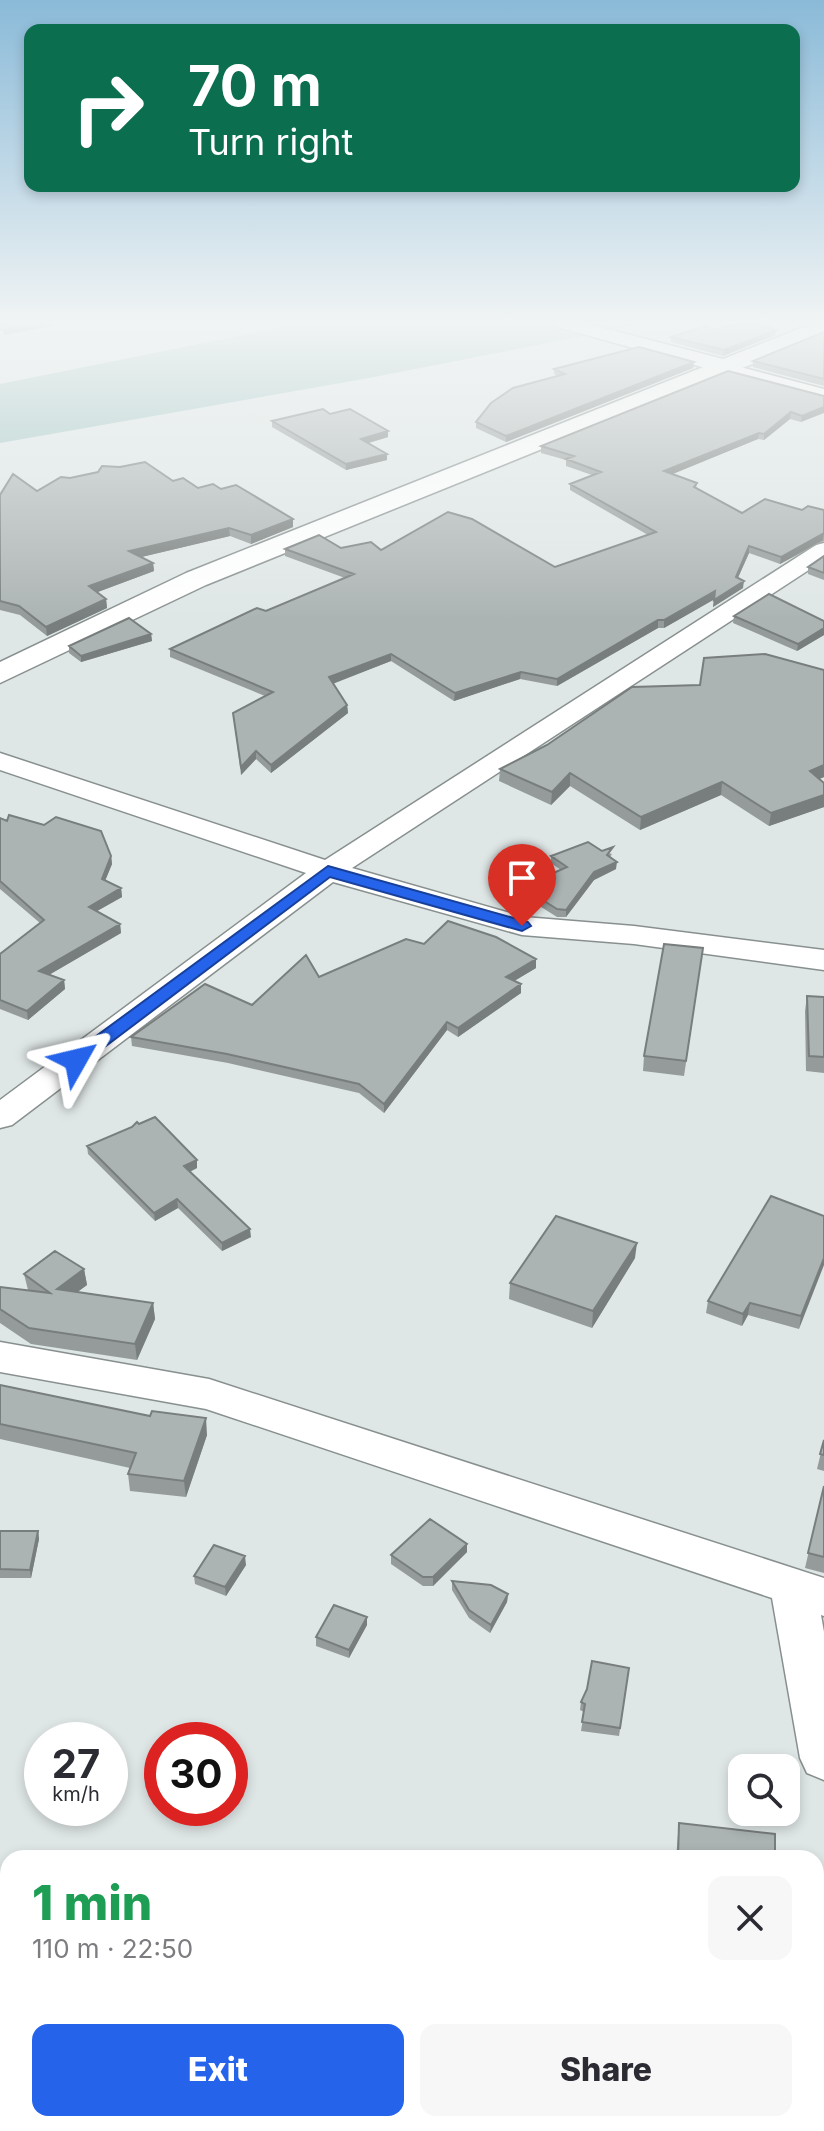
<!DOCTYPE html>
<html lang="en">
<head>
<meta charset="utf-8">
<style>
	:root { --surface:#fff; --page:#f7f7f7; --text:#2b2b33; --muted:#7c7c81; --accent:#2563eb }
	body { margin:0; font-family:Inter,sans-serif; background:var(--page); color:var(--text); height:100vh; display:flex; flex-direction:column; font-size:30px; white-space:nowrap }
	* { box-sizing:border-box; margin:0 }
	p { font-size:26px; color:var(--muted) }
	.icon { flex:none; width:44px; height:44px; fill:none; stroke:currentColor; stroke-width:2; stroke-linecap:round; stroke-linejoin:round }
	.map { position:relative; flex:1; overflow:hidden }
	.details { position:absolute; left:0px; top:1850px; width:824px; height:282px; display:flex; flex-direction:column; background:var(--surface); border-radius:24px 24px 0 0; box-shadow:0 4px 12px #0003 }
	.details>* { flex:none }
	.hud { position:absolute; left:24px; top:24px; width:776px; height:168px; border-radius:16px; box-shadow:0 4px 12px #0003; background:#0b6e4f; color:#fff; overflow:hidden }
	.tools { position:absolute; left:728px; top:1754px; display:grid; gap:16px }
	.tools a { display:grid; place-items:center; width:72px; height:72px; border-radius:16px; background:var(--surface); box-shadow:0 4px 12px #0003; font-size:40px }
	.speed { position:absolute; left:24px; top:1722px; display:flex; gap:16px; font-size:40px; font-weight:700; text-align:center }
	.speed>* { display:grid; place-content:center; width:104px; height:104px; border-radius:50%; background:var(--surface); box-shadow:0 4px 12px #0003; line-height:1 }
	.speed small { font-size:20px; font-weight:400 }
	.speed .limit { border:12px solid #d22; background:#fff; color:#111 }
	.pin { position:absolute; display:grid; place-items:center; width:68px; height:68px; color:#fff; margin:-82px -34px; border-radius:50% 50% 50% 0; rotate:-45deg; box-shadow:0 0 8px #0007 }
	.pin .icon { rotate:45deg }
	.me { position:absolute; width:88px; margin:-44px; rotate:53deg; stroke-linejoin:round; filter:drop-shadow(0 0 6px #0008) }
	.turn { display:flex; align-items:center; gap:28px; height:168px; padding:0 32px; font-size:36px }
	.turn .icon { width:104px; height:104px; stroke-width:2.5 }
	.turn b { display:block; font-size:56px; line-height:68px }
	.round { display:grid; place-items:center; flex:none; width:84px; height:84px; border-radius:16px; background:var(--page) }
	.overview { display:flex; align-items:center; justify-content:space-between; height:136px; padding:0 32px }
	h1 { font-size:48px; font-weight:800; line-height:60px; color:#1e9e55 }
	.cta { display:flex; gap:16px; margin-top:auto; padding:16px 32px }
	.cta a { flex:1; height:92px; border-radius:16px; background:var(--accent); color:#fff; font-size:32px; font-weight:800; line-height:92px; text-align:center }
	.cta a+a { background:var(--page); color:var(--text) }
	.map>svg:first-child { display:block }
	.water { fill:#9dc4bf }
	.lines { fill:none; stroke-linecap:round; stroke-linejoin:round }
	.minor-casing { stroke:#88908f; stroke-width:3 }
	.tertiary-casing { stroke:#88908f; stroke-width:3 }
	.minor { fill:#fff; fill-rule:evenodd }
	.tertiary { fill:#fff; fill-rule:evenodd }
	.wall { fill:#949b9a }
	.shaded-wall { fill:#787e7d }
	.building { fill:#acb4b3; stroke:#787e7d; stroke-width:2 }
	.route { fill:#2563eb; stroke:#184099; stroke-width:2 }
</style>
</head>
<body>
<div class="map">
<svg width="824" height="2131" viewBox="0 0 824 2131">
	<rect width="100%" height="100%" fill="#dfe7e6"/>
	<path class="water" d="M308 322H655L369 378 0 443V384Z"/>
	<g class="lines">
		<defs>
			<path id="minor" d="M551 322H580L731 361 733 365 824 389V401L554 326Z
				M824 543V560L352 868 524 917 634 926 824 950V970L634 944 522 935 333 882 12 1125 0 1128V1100L306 873 0 770V753L325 860 816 545Z
				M0 1342 209 1379 824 1578V1616L821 1615 824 1632V1780L807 1773 800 1758 772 1598 206 1409 0 1372Z"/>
			<path id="tertiary" d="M816 322H824V335L206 585 0 683V662L186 573Z"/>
		</defs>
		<use href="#minor" class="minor-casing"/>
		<use href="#tertiary" class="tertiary-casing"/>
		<use href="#minor" class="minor"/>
		<use href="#tertiary" class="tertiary"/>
	</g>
	<path class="wall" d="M715 330H776L775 335 723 356 671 342V337Z
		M824 332V386L753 367V361Z
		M694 362 693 368 506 442 476 428V422L558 376 554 374V369Z
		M824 396 801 422 790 419 764 440 758 439 672 474 697 483 696 488 742 513 802 510H824V541L780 564 749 553 738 578 743 588 713 607 714 599 664 628H658L557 686 520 679 454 701 391 661 333 683 347 705 348 713 271 773 256 759 241 775 234 721 265 696 170 657V649L345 578 285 556V549L341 548 381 550 555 567 648 535 570 490V484L592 475 566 466V460L541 453V446Z
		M330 414 388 437 368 443 387 460 346 470 272 427V421Z
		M70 478 173 481 198 488 221 489 293 527 251 544 230 536 141 557 153 563 154 571 97 592 106 599 107 608 47 636 20 615 0 610V495L37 491Z
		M824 556V580L808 574V567Z
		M734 616 824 621V635L797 651 733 623Z
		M151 634 152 641 81 662 69 653V646Z
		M824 670V777L819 779 824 783V807L769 826 721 795 640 830 570 786 551 805 499 781 500 769 700 685Z
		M0 818 111 856 112 864 105 881 121 888 122 897 97 911 120 924 121 933 49 975 64 980 65 989 28 1020 0 1009V954L40 923 0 889Z
		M602 851 612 854 610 857 616 869 594 880 566 917H557L522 895V887L561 870 551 863V856Z
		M424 944 536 959V968L514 981 521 984V993L458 1037 447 1030 384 1113 359 1093 228 1063 132 1046 131 1037 252 1005 319 977Z
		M701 963 684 1076 643 1071 644 1056Z
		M807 996 824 997V1073L806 1071 805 1011Z
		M87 1146 197 1168 190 1172 251 1237 222 1251 178 1208 155 1221 88 1154Z
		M824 1216 799 1329 748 1315 742 1326 706 1313 708 1301Z
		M635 1258 592 1328 509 1299 510 1283Z
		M84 1269 87 1285 77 1292 153 1303 155 1319 137 1360 31 1344 0 1323V1287L28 1290 24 1274Z
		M0 1385 207 1435 186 1497 130 1491 128 1474 130 1468 0 1439Z
		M824 1440V1471L817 1469Z
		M824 1486V1573L805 1568Z
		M0 1531H38L39 1539 31 1578H0Z
		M467 1544V1552L433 1586H423L391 1564V1555Z
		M246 1565 226 1596 195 1584 194 1576Z
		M452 1581 508 1594 507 1602 490 1633 469 1618 452 1590Z
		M367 1617V1625L349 1658 316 1646V1637Z
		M629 1668 619 1736 581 1731 584 1712 580 1710 581 1702Z
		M679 1823 775 1858H676Z"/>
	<path class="shaded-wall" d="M46 322H51L52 326 4 335 3 330Z
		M776 330 775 335 723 356 724 350Z
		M694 362 693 368 506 442V436Z
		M824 407V413L801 422 802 416Z
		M791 412 790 419 764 440V434Z
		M388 431V437L362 445 361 439Z
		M759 433 758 439 663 478 664 471Z
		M387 454V460L346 470V464Z
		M293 519V527L251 544V535Z
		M229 528 230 536 129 560V551Z
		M824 533 823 540 780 564 781 557Z
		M749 546V553L735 584 736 577Z
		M153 563 154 571 90 595 89 586Z
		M744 581 743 588 713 607 714 600Z
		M715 591V599L664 628V620Z
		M106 599 107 608 47 636 46 627Z
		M658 620V628L557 686V679Z
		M824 628V635L797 651 798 644Z
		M151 634 152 641 81 662V656Z
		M391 654V661L330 685 329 677Z
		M521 672 520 679 454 701 455 693Z
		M347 705 348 713 271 773V765Z
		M256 751V759L241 775V767Z
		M824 765V777L808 784 810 771Z
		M570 773V786L551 805 552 792Z
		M722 782 721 795 640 830 641 817Z
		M824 795V807L769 826 771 813Z
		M111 856 112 864 102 888V879Z
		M617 862 616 869 594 880 566 917V910L594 872Z
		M121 888 122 897 90 915 89 907Z
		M120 924 121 933 40 980 39 971Z
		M536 959V968L506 986V977Z
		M64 980 65 989 28 1020 27 1011Z
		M521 984V993L458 1037V1028Z
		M447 1022V1030L384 1113V1104Z
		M197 1160V1168L184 1174V1166Z
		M177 1199 178 1208 155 1221 154 1213Z
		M250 1229 251 1237 222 1251V1243Z
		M637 1243 635 1258 592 1328 593 1311Z
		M824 1258V1265L799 1329 801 1316Z
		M84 1269 87 1285 60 1305 57 1289Z
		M153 1303 155 1319 137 1360 135 1344Z
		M750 1303 748 1315 742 1326 743 1314Z
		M206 1418 207 1435 186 1497 184 1481Z
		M38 1531 39 1539 31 1578 30 1570Z
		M467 1544V1552L433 1586V1577Z
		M245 1556 246 1565 226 1596 225 1587Z
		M508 1594 507 1602 490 1633 491 1625Z
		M367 1617V1625L349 1658V1650Z"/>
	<path class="building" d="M0 322H46L3 330 0 328Z
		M744 322H755L776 330 724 350 671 337 705 326 715 330Z
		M824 332V379L753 361Z
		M639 347 694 362 506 436 476 422 491 403 513 388 565 374 554 369Z
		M728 371 824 396V407L802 416 791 412 764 434 759 433 664 471 697 483 694 487 742 513 765 499 802 510 808 506 824 510V533L781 557 749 546 736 577 744 581 714 600 715 591 664 620H658L557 679 521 672 455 693 391 654 329 677 347 705 271 765 256 751 241 767 233 713 273 692 170 649 257 608 266 611 354 574 285 549 319 535 341 548 371 542 381 550 448 512 472 519 555 567 656 532 570 484 601 472 566 459 574 456 541 446Z
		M323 409 330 414 350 409 388 431 361 439 387 454 346 464 272 421Z
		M145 462 173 481 183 478 198 488 213 484 221 489 236 485 293 519 251 535 229 528 129 551 153 563 89 586 106 599 46 627 19 606 0 601V495L13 474 37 491 61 477 70 478 98 472 102 466 120 467Z
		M824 556V573L808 567Z
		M769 594 824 621V628L798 644 734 616Z
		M129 618 151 634 81 656 69 646Z
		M765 654 824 670V765L810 771 824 783V795L771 813 722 782 641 817 570 773 552 792 500 769 547 745 632 687 700 685 704 658Z
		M9 815 44 825 56 817 101 831 111 856 102 879 121 888 89 907 120 924 39 971 64 980 27 1011 0 1000V954L44 920 0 881V818L7 821Z
		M588 842 602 851 613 847 607 855 617 862 594 872 566 910 557 909 522 887 567 867 551 856Z
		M448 921 496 937 536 959 506 977 521 984 458 1028 447 1022 384 1104 359 1084 227 1054 131 1037 205 984 252 1005 306 955 319 977 406 939 424 944Z
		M664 944 703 948 686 1061 644 1056Z
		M807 996 824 997V1057L809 1056Z
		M155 1117 197 1160 184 1166 250 1229 222 1243 177 1199 154 1213 87 1146 132 1127 137 1122 139 1124Z
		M771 1196 824 1216V1258L801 1316 750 1303 743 1314 708 1301Z
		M556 1216 637 1243 593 1311 510 1283Z
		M55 1251 84 1269 57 1289 153 1303 135 1344 29 1328 0 1309V1287L50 1293 24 1274Z
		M0 1385 150 1416 152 1411 206 1418 184 1481 128 1474 136 1453 0 1424Z
		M824 1440V1455L820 1454Z
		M824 1486V1557L808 1553Z
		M430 1519 467 1544 433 1577H423L391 1555Z
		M0 1531H38L30 1570 0 1569Z
		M214 1545 245 1556 225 1587 194 1576Z
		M452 1581 491 1585 508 1594 491 1625 469 1610Z
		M334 1605 367 1617 349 1650 316 1637Z
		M592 1661 629 1668 620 1728 582 1722 585 1704 581 1702 587 1689Z
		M679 1823 775 1834V1858H678Z"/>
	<linearGradient id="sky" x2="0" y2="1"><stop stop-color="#8abad8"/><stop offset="0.52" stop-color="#f1f4f4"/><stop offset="1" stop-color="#f1f4f4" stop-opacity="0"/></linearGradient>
	<rect width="824" height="620" fill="url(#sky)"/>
	<path class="route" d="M328 866 528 922 531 926 522 931 330 877 82 1064H69L67 1060 69 1056Z"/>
</svg>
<div class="tools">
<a><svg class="icon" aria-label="search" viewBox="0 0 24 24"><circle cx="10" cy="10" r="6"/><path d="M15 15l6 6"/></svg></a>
</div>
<div class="speed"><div>27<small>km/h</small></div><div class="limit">30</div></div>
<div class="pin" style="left:522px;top:926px;background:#d93025"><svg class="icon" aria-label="arrive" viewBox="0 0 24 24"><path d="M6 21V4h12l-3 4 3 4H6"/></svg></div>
<svg class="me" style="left:76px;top:1060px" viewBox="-20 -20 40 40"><path d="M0-17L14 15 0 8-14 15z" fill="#2563eb" stroke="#fff" stroke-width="4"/></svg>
<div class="hud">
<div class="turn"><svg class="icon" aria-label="right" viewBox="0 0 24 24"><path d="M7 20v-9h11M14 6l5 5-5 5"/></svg><div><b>70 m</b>Turn right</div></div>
</div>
<section class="details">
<div class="overview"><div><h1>1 min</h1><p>110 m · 22:50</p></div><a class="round"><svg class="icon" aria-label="close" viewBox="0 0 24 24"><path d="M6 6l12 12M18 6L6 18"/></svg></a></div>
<div class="cta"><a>Exit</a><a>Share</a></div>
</section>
</div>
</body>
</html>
